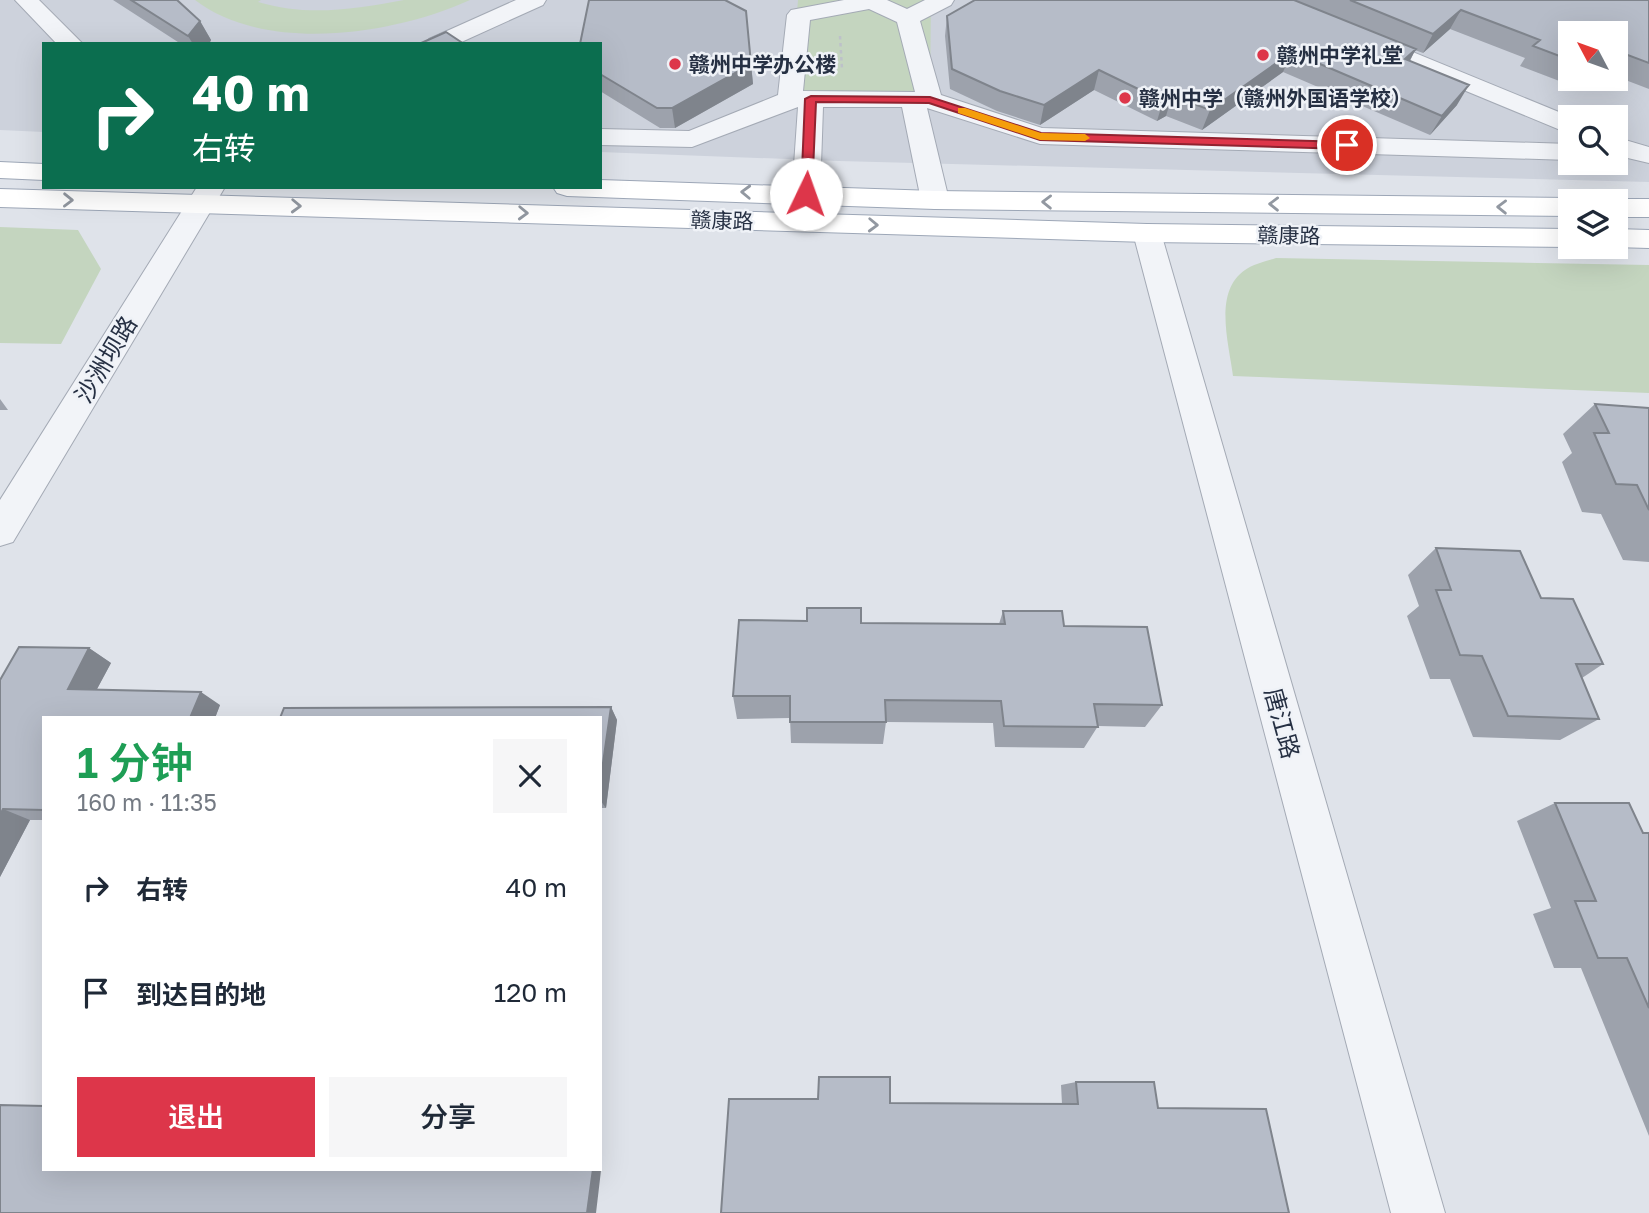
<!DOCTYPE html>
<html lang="zh">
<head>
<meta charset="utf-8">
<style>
	:root { --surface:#fff; --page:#f6f6f7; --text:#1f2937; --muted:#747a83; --accent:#dd364a }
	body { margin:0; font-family:"Golos Text","Noto Sans SC",sans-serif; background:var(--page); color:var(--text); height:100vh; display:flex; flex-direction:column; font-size:26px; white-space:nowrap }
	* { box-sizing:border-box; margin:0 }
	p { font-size:23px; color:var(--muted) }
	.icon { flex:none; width:38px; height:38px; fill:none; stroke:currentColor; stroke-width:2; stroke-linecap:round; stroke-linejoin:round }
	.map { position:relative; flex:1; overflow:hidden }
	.panel { position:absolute; left:42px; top:716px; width:560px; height:455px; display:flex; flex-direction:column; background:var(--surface); border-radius:0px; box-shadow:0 7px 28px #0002 }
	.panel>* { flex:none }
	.banner { position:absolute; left:42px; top:42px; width:560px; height:147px; border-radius:0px; box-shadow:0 7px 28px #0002; background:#0b6e4f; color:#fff; overflow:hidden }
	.needle { width:46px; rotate:311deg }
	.fabs { position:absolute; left:1558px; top:21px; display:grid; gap:14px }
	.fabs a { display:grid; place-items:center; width:70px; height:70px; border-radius:0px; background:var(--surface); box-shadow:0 7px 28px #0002; font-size:35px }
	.pin { position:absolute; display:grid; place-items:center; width:60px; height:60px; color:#fff; margin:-30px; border:4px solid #fff; border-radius:50%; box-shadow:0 2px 7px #0007 }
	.me { position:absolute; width:77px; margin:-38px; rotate:3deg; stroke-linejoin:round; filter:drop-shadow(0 0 5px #0008) }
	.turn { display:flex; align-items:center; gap:24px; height:147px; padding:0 35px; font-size:32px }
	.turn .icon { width:91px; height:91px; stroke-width:2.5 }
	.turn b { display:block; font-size:49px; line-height:60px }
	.round { display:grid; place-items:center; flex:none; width:74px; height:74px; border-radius:0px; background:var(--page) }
	.overview { display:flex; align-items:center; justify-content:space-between; height:119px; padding:0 35px }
	h1 { font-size:42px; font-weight:600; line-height:52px; color:#1e9e55 }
	.cta { display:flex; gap:14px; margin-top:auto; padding:14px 35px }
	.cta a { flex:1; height:80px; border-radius:0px; background:var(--accent); color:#fff; font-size:28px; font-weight:600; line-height:80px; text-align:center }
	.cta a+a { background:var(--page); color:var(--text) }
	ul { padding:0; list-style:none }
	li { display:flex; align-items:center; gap:21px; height:105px; padding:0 35px }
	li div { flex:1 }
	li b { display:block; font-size:26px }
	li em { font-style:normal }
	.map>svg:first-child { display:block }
	.built { fill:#cdd2dc; fill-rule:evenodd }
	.green { fill:#c4d5bf }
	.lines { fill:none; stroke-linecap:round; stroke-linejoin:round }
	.minor-casing { stroke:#a4aab5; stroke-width:2 }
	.major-casing { stroke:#9da7b7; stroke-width:2 }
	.path { stroke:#bdc1c9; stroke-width:2.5; stroke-dasharray:3.5 3.5; stroke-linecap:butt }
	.minor { fill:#f2f4f8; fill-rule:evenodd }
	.major { fill:#fff; fill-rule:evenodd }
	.wall { fill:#9da2ac }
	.shaded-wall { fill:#7f848c }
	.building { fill:#b6bcc8; stroke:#7f848c; stroke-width:2 }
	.oneway { stroke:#9298a1 }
	.route { fill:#dd364a; stroke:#902330; stroke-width:2 }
	.slow { fill:#f59e0b }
	.poi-dot { fill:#dd364a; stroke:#eff2f7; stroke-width:2.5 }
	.labels { text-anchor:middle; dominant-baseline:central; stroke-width:5; stroke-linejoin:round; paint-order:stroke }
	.far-poi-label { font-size:21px; font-weight:bold; fill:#263043; stroke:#eff2f7; text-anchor:start }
	.far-street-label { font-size:21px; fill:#263043; stroke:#eff2f7 }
	.street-label { font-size:24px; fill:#263043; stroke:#eff2f7 }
</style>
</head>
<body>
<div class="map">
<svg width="1649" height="1213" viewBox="0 0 1649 1213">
	<rect width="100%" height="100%" fill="#dfe3ea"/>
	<path class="built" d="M0 0H1649V182L839 161 600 152V44H44V132L0 130ZM1570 33H1615V79H1570ZM1570 117H1615V163H1570Z"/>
	<path class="green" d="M195 0H261L258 2C308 17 354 9 404 0 425 0 449 0 470 0 393 35 266 54 195 0Z
		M798 0H931L930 100 790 99Z
		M0 227 78 230 101 269 61 344 0 343Z
		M1276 258 1649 265V393L1233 376C1229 344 1213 292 1245 270 1253 264 1267 261 1276 258Z"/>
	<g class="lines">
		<defs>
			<path id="minor" d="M15 0H39L83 44H57Z
				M516 0H546L543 5 457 44H425L429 39Z
				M844 0H887L907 9 925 0H954L951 5 920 21 941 95 1042 128 1570 144V160L1040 144 927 108 949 200 945 206 935 209 925 206 921 200 902 107H823L820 194 816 200 806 203 796 200 792 194 798 107 692 147 600 145V129L689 131 778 95 787 15 791 10ZM869 9 897 22 915 92 803 91 810 20Z
				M1255 0H1286L1571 117 1570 134 1258 5Z
				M1615 137 1649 147V163L1615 155Z
				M197 187H225L13 542 0 546V500Z
				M1147 224 1157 226 1161 233 1445 1213H1391L1133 233 1137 226Z"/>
			<path id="major" d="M0 162 44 164V180L0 178Z
				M600 180 935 191 1570 198 1580 201H1570V216L935 209 567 196 557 193 553 187H600Z
				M0 189 1147 224 1570 229V247H1572H1570L1147 242 0 207Z
				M1615 199H1649V217H1615V201H1607Z
				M1615 229 1649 230V248L1613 247H1615Z"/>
		</defs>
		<use href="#minor" class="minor-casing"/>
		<use href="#major" class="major-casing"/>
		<path class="path" d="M840 36 842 69"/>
		<use href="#minor" class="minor"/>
		<use href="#major" class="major"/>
	</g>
	<path class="wall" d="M113 0H177L200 21 211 40 209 44H181Z
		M975 0H1649V89L1615 76V33H1570V79H1595L1583 90 1520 66 1525 58 1450 29 1423 53 1415 50 1410 61 1457 105 1430 135 1283 72 1202 130 1166 116 1157 121 1094 90 1040 125 997 111 950 89 945 36 947 16Z
		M600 44 751 64 753 84 675 128H660L600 91Z
		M0 399 8 410H0Z
		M1595 404 1649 408V562L1623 560 1601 514 1582 512 1562 462 1572 453 1563 434Z
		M1436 548 1541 598 1603 664 1582 678 1599 719 1560 740 1473 737 1450 679H1430L1407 616 1419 606 1408 575Z
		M1003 611 1064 626 1162 705 1145 727 1098 726 1084 748 995 747 993 723 886 722 883 744 791 743 790 718 737 719 733 696 861 623 999 624Z
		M89 648 111 663 97 689 220 705 215 718H44V820H30L0 877V680Z
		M611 707 617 720 606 808H600V718Z
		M1555 803 1643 833H1649V1136L1581 968H1554L1533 914 1551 908 1517 821Z
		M1076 1082 1158 1108 1289 1213 890 1103 1062 1104 1061 1085Z"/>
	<path class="shaded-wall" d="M1461 10 1450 29 1423 53 1433 34Z
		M200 21 211 40 209 44H193L188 36Z
		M1416 49 1405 69V59Z
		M1292 52 1283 72 1202 130 1210 110Z
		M751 64 753 84 675 128 672 108Z
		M1099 70 1094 90 1040 125 1044 105Z
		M1592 79H1595L1583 90Z
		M1469 85 1457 105 1430 135 1442 116Z
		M1172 96 1166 116 1157 121 1163 101Z
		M89 648 111 663 90 702 68 689Z
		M201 692 220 705 215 718H190Z
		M611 707 617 720 606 808 600 800V784Z
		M3 809 30 820 0 877V815Z
		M600 1162H602L596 1213H587L593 1169H600Z"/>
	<path class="building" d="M131 0H177L200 21 188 36Z
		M589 0H725L746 11 751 64 672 108H657L600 74V44H580Z
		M975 0H1294L1416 49 1405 59 1469 85 1442 116 1292 52 1210 110 1172 96 1163 101 1099 70 1044 105 1000 91 952 69 947 16Z
		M1350 0H1649V63L1617 51 1615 53V33H1570V60L1533 46 1540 40 1461 10 1433 34Z
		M446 32 464 44H419Z
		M1595 404 1649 408V510L1637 485 1616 484 1594 433H1609Z
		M1436 548 1520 551 1541 598 1573 599 1603 664H1576L1599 719 1508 716 1482 656 1460 655 1436 590H1451Z
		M807 608H861V623L1005 624 1003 611H1062L1064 626 1147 627 1162 705 1094 704 1098 727 1004 726 1001 701 885 700 886 722H790V696H733L739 620 807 621Z
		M19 647 89 648 68 689 201 692 190 718H44V810L3 809 0 815V680Z
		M611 707 600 784V718H280L284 708Z
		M1555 803H1629L1643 833H1649V1008L1627 958H1598L1575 901H1596Z
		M819 1077H890V1103L1078 1104 1076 1082H1154L1158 1108 1266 1109 1289 1213H721L729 1099H818Z
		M0 1105 44 1106V1169H593L587 1213H0Z"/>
	<defs><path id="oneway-chevron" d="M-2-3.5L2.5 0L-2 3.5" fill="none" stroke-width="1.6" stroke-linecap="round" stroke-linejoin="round" transform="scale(1.75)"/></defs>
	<g class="oneway">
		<use href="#oneway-chevron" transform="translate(746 192) rotate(-178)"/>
		<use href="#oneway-chevron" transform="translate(68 200) rotate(1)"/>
		<use href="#oneway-chevron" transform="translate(1047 202) rotate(-179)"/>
		<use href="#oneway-chevron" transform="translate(1274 204) rotate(-179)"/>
		<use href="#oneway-chevron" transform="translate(296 206) rotate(2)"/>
		<use href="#oneway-chevron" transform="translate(1502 207) rotate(-179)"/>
		<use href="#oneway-chevron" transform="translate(523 213) rotate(2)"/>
		<use href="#oneway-chevron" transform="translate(873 225) rotate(2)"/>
	</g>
	<path class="route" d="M811 96 930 97 1041 133 1347 142 1352 145 1347 149 1040 140 929 103 816 102 812 194 806 198 801 194 805 99Z"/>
	<path class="slow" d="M958 108H965L1041 133 1085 134 1090 138 1085 141 1040 140 958 113Z"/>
	<g class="poi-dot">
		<circle cx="1263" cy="55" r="7"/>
		<circle cx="675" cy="64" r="7"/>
		<circle cx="1125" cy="98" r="7"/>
	</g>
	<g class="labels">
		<g class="far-poi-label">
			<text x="1277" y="55">赣州中学礼堂</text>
			<text x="689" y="64">赣州中学办公楼</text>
			<text x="1139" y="98">赣州中学（赣州外国语学校）</text>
		</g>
		<g class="far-street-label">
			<text transform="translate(722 220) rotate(2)">赣康路</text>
			<text transform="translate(1289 235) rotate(1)">赣康路</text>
		</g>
		<g class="street-label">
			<text transform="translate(105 359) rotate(-59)">沙洲坝路</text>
			<text transform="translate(1283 723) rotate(75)">唐江路</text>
		</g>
	</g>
</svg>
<div class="fabs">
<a><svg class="needle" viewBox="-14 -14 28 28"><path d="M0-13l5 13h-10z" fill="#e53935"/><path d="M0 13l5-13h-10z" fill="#747a83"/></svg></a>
<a><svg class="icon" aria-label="search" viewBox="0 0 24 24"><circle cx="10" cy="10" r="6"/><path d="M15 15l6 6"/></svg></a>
<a><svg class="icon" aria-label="layers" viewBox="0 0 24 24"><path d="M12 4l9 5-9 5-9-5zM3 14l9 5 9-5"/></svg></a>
</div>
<div class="pin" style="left:1347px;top:145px;background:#d93025"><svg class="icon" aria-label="arrive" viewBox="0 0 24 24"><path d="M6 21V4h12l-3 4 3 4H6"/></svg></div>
<svg class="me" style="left:806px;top:194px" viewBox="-20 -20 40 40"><circle r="19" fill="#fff"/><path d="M0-13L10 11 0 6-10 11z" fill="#dd364a"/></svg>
<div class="banner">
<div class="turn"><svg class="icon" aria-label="right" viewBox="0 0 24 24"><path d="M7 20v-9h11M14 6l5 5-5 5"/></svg><div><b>40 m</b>右转</div></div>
</div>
<section class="panel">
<div class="overview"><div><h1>1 分钟</h1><p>160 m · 11:35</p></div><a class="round"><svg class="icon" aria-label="close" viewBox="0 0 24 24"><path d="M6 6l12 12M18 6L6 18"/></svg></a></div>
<ul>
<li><svg class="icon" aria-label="right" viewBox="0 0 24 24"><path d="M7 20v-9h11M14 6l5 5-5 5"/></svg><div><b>右转</b></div><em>40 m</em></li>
<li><svg class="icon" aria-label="arrive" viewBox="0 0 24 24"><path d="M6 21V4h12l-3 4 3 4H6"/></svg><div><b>到达目的地</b></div><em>120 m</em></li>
</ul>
<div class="cta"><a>退出</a><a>分享</a></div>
</section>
</div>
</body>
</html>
